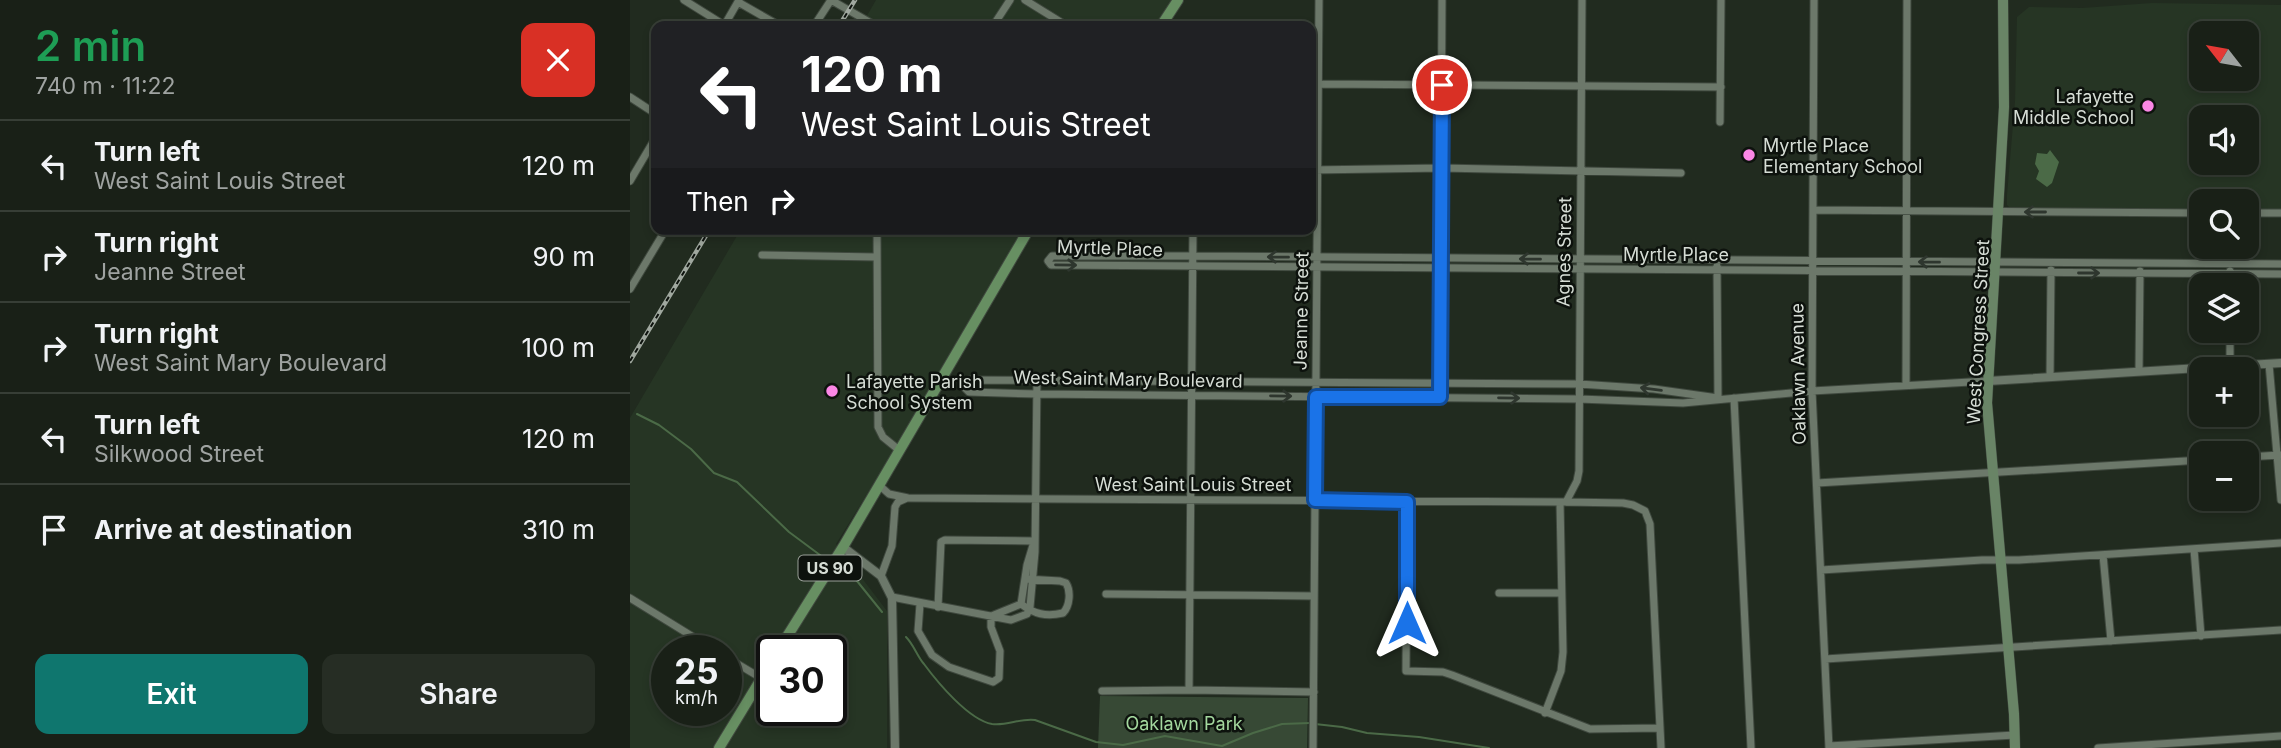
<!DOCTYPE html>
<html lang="en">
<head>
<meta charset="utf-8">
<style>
	:root { --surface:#192017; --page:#262d24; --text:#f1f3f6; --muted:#9fa3a1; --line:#373e36; --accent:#0f766e }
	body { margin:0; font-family:Inter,sans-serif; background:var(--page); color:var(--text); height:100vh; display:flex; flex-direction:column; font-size:26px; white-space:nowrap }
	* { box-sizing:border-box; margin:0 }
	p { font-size:23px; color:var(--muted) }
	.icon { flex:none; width:38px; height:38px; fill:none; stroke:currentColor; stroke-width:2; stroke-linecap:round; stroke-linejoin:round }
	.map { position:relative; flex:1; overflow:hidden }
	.details { display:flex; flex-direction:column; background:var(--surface); width:630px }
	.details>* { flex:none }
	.top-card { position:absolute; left:21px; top:21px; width:665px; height:214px; border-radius:14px; box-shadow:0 4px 10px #0003,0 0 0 2px var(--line); background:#202124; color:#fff; overflow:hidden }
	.needle { width:46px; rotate:301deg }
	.fabs { position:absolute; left:1559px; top:21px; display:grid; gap:14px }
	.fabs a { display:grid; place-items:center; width:70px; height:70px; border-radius:14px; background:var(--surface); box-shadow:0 4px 10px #0003,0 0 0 2px var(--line); font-size:35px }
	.speed { position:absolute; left:21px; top:635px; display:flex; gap:14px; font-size:35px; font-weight:700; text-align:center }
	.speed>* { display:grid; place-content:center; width:91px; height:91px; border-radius:50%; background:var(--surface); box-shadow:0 4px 10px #0003,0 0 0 2px var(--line); line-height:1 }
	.speed small { font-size:18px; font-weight:400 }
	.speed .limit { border:4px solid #111; border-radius:10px; background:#fff; color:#111 }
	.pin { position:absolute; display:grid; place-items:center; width:60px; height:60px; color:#fff; margin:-30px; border:4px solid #fff; border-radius:50%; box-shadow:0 2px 7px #0007 }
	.me { position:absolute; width:77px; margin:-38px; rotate:0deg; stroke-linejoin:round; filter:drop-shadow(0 0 5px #0008) }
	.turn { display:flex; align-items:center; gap:24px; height:147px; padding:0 35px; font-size:32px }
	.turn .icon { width:91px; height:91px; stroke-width:2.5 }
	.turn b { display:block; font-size:49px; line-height:60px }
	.then { display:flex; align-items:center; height:66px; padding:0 35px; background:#0003; gap:14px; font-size:26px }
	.round { display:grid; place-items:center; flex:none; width:74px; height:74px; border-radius:14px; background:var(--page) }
	.head { display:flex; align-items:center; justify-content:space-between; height:119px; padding:0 35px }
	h1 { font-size:42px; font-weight:600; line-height:52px; color:#1e9e55 }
	.action { display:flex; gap:14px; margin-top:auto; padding:14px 35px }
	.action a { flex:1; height:80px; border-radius:14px; background:var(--accent); color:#fff; font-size:28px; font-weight:600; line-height:80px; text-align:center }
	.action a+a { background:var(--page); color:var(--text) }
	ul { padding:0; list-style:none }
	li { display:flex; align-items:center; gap:21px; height:91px; padding:0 35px; border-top:2px solid var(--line) }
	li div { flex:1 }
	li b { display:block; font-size:26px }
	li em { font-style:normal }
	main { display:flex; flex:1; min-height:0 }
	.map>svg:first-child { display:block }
	.built { fill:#263524; fill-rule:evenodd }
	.green { fill:#374935 }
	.water { fill:#4b6a47 }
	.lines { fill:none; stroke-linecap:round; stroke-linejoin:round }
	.stream { stroke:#4b6a47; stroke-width:2 }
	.minor-casing { stroke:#3f483e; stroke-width:9 }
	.tertiary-casing { stroke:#3f483e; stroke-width:10 }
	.secondary-casing { stroke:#3f483e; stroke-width:11 }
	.primary-casing { stroke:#3f483e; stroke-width:12 }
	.minor { stroke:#6c786a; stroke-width:7 }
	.tertiary { stroke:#6c786a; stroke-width:8 }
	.secondary { stroke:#698466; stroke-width:10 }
	.primary { stroke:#678f62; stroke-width:10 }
	.rail-casing { stroke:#a0a89f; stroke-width:4.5 }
	.rail { stroke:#0d120d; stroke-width:2; stroke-dasharray:5; stroke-linecap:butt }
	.oneway { stroke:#2e362e }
	.route-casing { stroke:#114b97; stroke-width:18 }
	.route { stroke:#1a73e8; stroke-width:12 }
	.poi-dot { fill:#fb87e5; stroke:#0d120d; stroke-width:2.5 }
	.labels { text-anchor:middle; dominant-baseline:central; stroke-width:5; stroke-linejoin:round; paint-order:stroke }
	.shield { fill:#0d120d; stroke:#9aa099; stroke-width:2 }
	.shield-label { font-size:16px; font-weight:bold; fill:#d6ddd5 }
	.poi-label { font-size:18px; fill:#d6ddd5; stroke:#0d120d; text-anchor:start }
	.street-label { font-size:18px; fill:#d6ddd5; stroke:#0d120d }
	.park-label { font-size:18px; fill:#a4d89e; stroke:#0d120d }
</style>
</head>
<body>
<main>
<section class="details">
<div class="head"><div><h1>2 min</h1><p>740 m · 11:22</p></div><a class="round" style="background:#d93025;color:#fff"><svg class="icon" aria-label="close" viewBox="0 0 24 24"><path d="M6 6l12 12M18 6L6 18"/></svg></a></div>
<ul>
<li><svg class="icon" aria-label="left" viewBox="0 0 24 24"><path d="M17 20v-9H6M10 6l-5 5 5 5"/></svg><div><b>Turn left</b><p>West Saint Louis Street</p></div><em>120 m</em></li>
<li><svg class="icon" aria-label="right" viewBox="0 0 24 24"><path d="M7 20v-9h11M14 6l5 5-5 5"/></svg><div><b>Turn right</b><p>Jeanne Street</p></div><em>90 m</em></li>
<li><svg class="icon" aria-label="right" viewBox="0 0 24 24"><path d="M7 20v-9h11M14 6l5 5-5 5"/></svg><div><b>Turn right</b><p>West Saint Mary Boulevard</p></div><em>100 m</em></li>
<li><svg class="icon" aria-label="left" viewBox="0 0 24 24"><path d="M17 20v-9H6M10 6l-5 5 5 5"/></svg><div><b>Turn left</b><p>Silkwood Street</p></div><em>120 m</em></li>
<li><svg class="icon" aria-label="arrive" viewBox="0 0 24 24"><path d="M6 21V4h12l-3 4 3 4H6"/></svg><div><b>Arrive at destination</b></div><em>310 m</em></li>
</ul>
<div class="action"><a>Exit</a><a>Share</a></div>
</section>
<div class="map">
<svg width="1651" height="748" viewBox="0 0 1651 748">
	<rect width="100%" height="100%" fill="#212b1f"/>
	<path class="built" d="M246 0H544L528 26H231Z
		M1522 3 1651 5V210H1617V201H1572L1571 210 1380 208 1377 205V195L1385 101 1387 17 1399 7 1452 8ZM1572 33H1617V79H1572ZM1572 117H1617V163H1572Z
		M111 229H402L206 544 257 611V748H0V418ZM37 651H96V710H37ZM142 651H201V710H142Z"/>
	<path class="green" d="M470 696 678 698 677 748H468Z"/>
	<path class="water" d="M1420 150 1429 162 1422 183 1417 187 1406 179 1409 171 1405 164 1407 153 1417 154Z"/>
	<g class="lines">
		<path class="stream" d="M7 414 29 425 61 449 84 473 107 482 159 532 194 558
			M209 567 223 576 252 612
			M276 637C284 645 287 656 294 664 308 683 339 720 362 724 377 726 390 718 405 720L466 742 493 745 535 736 592 746 623 733 652 724 680 723
			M685 724 712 727 737 733 789 737 859 748"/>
		<defs>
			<path id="minor" d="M54 0 94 25
				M395 0 437 26
				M1184 0 1182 391 1199 748
				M108 2 150 26
				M94 26 109 0
				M184 26 201 0 246 26
				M363 26 380 0
				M689 84 1091 87
				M0 97 26 114
				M1090 122 1091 0
				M681 170 812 168 1051 173
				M0 181 26 137
				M1183 210 1572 213
				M1617 213H1651
				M247 229 248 427 253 437 269 450
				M132 255 246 257
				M1651 264 562 256H422L418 261 421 265 1651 274
				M1087 266 1088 398
				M1600 285V271
				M0 289 36 229
				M1639 364 1651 500
				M1600 365V331
				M1509 370 1510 271
				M1420 377 1421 270
				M1276 385 1277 0
				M810 397 812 0
				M1088 398 1024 389 949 384 338 380 333 386 339 392 407 394 949 399 1053 403 1182 391 1358 381
				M1104 398 1121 748
				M1617 457 1650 455
				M1187 483 1572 460
				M249 485 259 494 278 498 936 502 993 503 1003 505 1015 511 1020 524 1031 748
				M777 502 776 671 813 672 822 675 960 729 1030 728
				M936 502 947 481 949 471 952 0
				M1564 549 1571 636
				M1473 555 1481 641
				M1191 570 1352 560H1389L1651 543
				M251 576 262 546 265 507 268 502 277 498
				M869 593H931
				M476 594 684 596
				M262 597 381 620 397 614 400 607 405 552 407 380
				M0 598 86 651
				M290 604 288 631 302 655 319 667 363 682 369 678 370 651 361 627V616
				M391 604C404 614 416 617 433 613 440 606 441 591 436 583L430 581 396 579
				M308 607 311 542 315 540 404 541
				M364 615 391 604 397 565 403 545
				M96 657 131 678
				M1195 659 1651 630
				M559 690 563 229
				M472 691 559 690 684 692
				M915 713 931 671 933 652 930 502
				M1199 746 1385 735
				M683 748 689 0
				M1468 748 1651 736"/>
			<path id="tertiary" d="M1358 381 1651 363
				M213 547 251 576 262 598 265 748"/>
			<path id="secondary" d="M1373 0 1374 107 1357 403 1384 714 1385 748"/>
			<path id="primary" d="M531 26 548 0
				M148 651 213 547 399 229
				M89 748 142 661"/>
		</defs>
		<use href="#minor" class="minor-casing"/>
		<use href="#tertiary" class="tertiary-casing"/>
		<use href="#secondary" class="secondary-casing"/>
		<use href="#primary" class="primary-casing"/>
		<use href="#minor" class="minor"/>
		<use href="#tertiary" class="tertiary"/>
		<use href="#secondary" class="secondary"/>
		<use href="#primary" class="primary"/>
		<defs>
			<path id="rail" d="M209 26 225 0
				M0 361 80 229"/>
		</defs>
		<use href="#rail" class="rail-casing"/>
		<use href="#rail" class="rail"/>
	</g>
	<defs><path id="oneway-shaft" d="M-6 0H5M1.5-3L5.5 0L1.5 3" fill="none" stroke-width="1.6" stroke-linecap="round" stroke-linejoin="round" transform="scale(1.75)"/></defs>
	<g class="oneway">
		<use href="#oneway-shaft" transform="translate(1405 212) rotate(-180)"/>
		<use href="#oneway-shaft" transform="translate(648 257) rotate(-179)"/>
		<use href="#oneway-shaft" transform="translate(900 259) rotate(-179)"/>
		<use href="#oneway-shaft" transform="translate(1299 262) rotate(-179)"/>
		<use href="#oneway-shaft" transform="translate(436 265) rotate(1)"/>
		<use href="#oneway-shaft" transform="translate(1459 273)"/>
		<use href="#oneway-shaft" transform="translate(1021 389) rotate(-173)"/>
		<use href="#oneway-shaft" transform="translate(651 396) rotate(1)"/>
		<use href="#oneway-shaft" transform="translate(879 398) rotate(1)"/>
	</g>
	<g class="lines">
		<defs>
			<path id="route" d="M777 623V502L685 500 686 397H810L812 85"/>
		</defs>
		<use href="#route" class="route-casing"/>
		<use href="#route" class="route"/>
	</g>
	<g class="poi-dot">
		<circle cx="1518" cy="106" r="7"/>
		<circle cx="1119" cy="155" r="7"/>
		<circle cx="202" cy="391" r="7"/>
	</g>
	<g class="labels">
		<rect class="shield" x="168.5" y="555.5" width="63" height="25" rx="5"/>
		<g class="shield-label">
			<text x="200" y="568">US 90</text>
		</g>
		<g class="poi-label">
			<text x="1504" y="96" text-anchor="end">Lafayette<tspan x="1504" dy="21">Middle School</tspan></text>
			<text x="1133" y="145">Myrtle Place<tspan x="1133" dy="21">Elementary School</tspan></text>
			<text x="216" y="381">Lafayette Parish<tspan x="216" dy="21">School System</tspan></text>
		</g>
		<g class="street-label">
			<text transform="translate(480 248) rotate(2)">Myrtle Place</text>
			<text transform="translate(934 252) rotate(-89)">Agnes Street</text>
			<text x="1046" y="254">Myrtle Place</text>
			<text transform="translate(671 311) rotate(-89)">Jeanne Street</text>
			<text transform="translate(1348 332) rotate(-87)">West Congress Street</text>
			<text transform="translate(1168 374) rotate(-91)">Oaklawn Avenue</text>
			<text transform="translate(498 379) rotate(1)">West Saint Mary Boulevard</text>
			<text x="563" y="484">West Saint Louis Street</text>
		</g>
		<g class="park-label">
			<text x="554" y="723">Oaklawn Park</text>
		</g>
	</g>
</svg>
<div class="fabs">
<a><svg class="needle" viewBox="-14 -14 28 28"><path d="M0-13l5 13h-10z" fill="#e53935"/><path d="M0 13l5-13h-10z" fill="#9fa3a1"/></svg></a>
<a><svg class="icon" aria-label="sound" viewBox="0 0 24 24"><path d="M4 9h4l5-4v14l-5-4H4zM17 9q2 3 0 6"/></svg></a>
<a><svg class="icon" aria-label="search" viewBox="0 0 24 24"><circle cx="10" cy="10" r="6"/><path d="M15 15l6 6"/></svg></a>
<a><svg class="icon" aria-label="layers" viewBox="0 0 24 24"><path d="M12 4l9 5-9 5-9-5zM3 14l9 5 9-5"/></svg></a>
<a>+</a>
<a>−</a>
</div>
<div class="speed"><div>25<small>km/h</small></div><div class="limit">30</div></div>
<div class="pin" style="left:812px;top:85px;background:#d93025"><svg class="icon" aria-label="arrive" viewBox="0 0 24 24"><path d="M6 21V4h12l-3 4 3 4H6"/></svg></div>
<svg class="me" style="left:777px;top:623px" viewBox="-20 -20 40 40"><path d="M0-17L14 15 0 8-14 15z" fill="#1a73e8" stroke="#fff" stroke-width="4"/></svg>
<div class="top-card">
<div class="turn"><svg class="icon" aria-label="left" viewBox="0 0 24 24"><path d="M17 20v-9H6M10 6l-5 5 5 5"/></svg><div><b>120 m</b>West Saint Louis Street</div></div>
<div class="then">Then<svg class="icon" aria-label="right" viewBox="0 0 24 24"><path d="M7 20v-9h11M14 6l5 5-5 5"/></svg></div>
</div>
</div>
</main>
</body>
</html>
